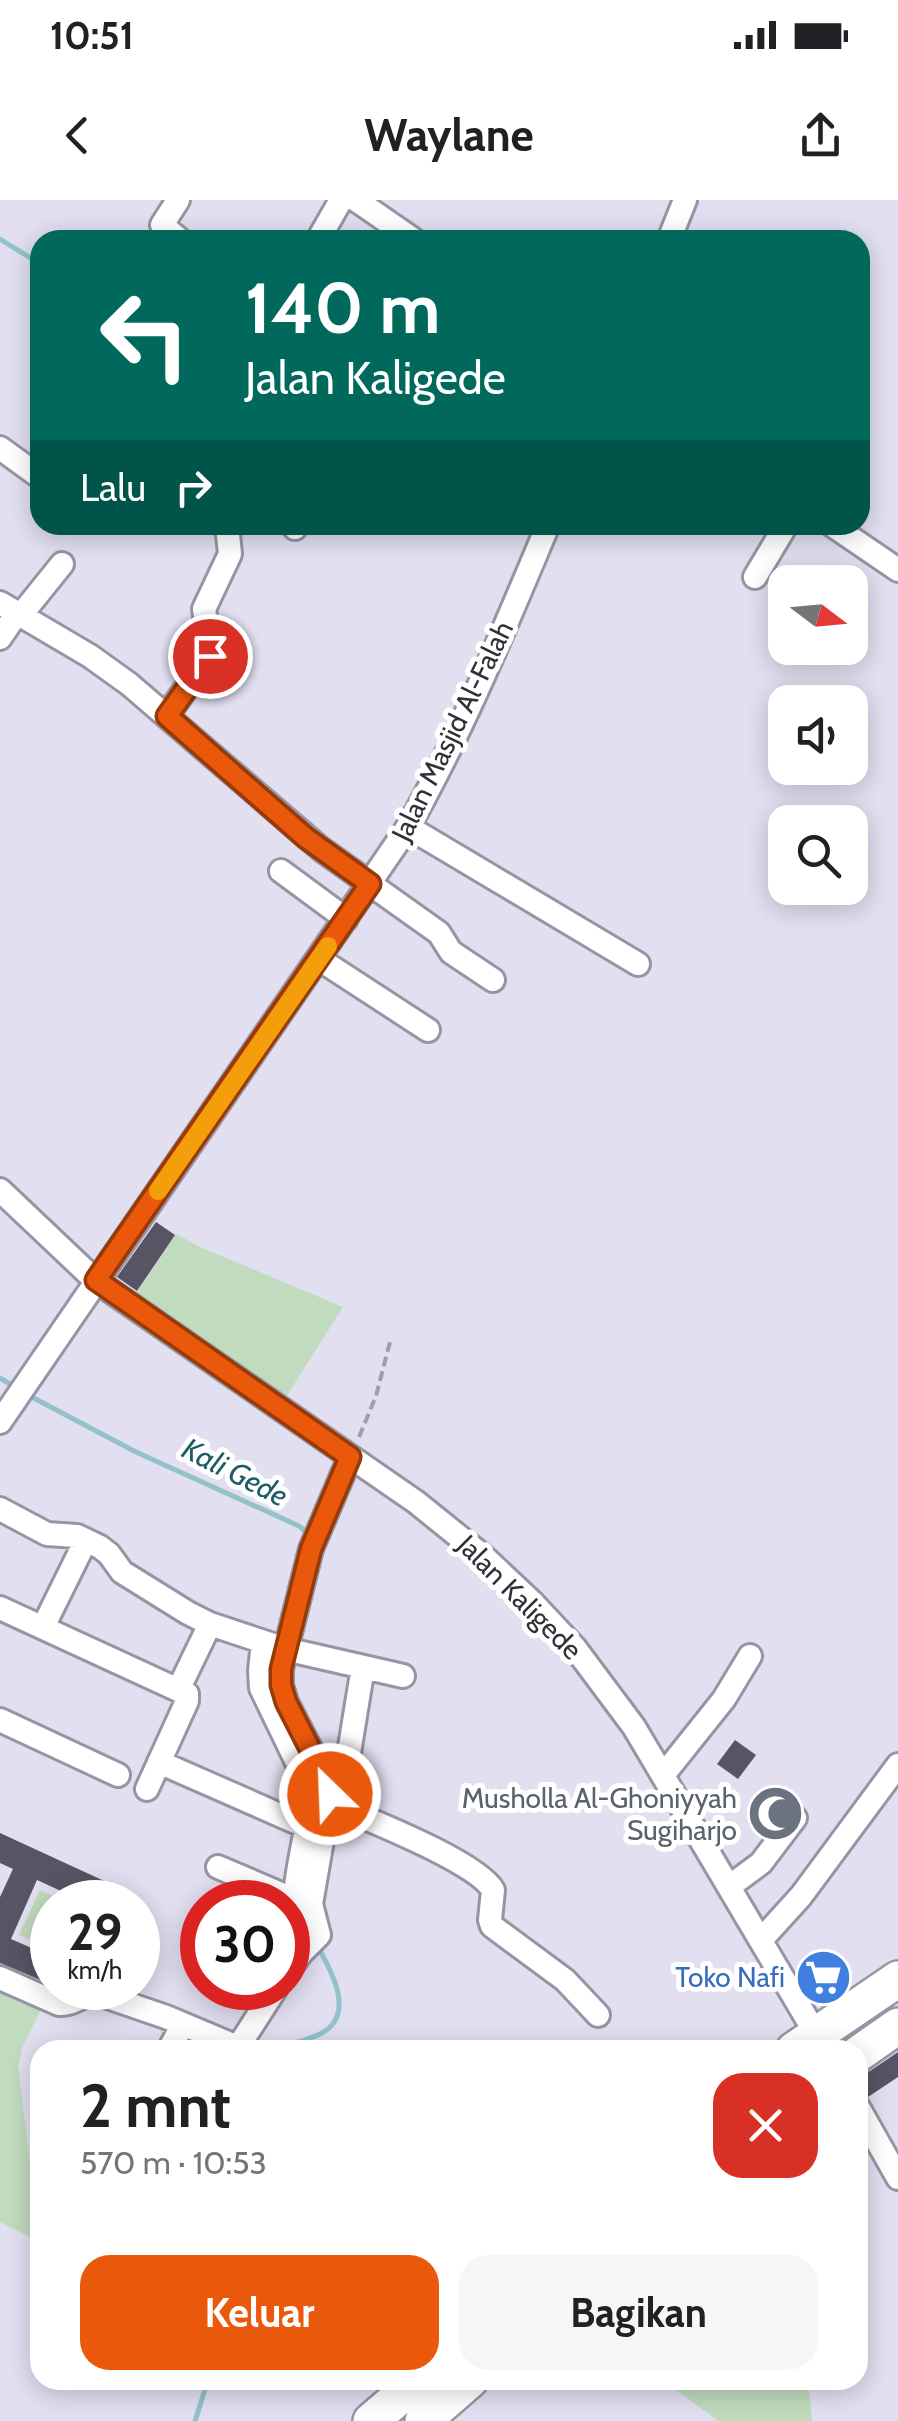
<!DOCTYPE html>
<html lang="id">
<head>
<meta charset="utf-8">
<style>
	:root { --surface:#fff; --page:#f6f6f6; --text:#202124; --muted:#757577; --accent:#ea580c }
	body { margin:0; font-family:Cabin,sans-serif; background:var(--page); color:var(--text); height:100vh; display:flex; flex-direction:column; font-size:38px; white-space:nowrap }
	* { box-sizing:border-box; margin:0 }
	p { font-size:32px; color:var(--muted) }
	.icon { flex:none; width:55px; height:55px; fill:none; stroke:currentColor; stroke-width:2; stroke-linecap:round; stroke-linejoin:round }
	.map { position:relative; flex:1; overflow:hidden }
	.panel { position:absolute; left:30px; top:1840px; width:838px; height:350px; display:flex; flex-direction:column; background:var(--surface); border-radius:30px; box-shadow:0 5px 25px #0003 }
	.panel>* { flex:none }
	.hud { position:absolute; left:30px; top:30px; width:840px; height:305px; border-radius:30px; box-shadow:0 5px 25px #0003; background:#00695c; color:#fff; overflow:hidden }
	.needle { width:65px; rotate:106deg }
	.buttons { position:absolute; left:768px; top:365px; display:grid; gap:20px }
	.buttons a { display:grid; place-items:center; width:100px; height:100px; border-radius:20px; background:var(--surface); box-shadow:0 5px 25px #0003; font-size:50px }
	.speed { position:absolute; left:30px; top:1680px; display:flex; gap:20px; font-size:50px; font-weight:700; text-align:center }
	.speed>* { display:grid; place-content:center; width:130px; height:130px; border-radius:50%; background:var(--surface); box-shadow:0 5px 25px #0003; line-height:1 }
	.speed small { font-size:25px; font-weight:400 }
	.speed .limit { border:15px solid #d22; background:#fff; color:#111 }
	.pin { position:absolute; display:grid; place-items:center; width:85px; height:85px; color:#fff; margin:-42px; border:5px solid #fff; border-radius:50%; box-shadow:0 2px 10px #0007 }
	.me { position:absolute; width:110px; margin:-55px; rotate:336deg; stroke-linejoin:round; filter:drop-shadow(0 0 8px #0008) }
	.turn { display:flex; align-items:center; gap:35px; height:210px; padding:0 50px; font-size:45px }
	.turn .icon { width:130px; height:130px; stroke-width:2.5 }
	.turn b { display:block; font-size:70px; line-height:85px }
	.then { display:flex; align-items:center; height:95px; padding:0 50px; background:#0003; gap:20px; font-size:38px }
	.round { display:grid; place-items:center; flex:none; width:105px; height:105px; border-radius:30px; background:var(--page) }
	.head { display:flex; align-items:center; justify-content:space-between; height:170px; padding:0 50px }
	h1 { font-size:60px; font-weight:800; line-height:75px }
	.primary-button { display:flex; gap:20px; margin-top:auto; padding:20px 50px }
	.primary-button a { flex:1; height:115px; border-radius:30px; background:var(--accent); color:#fff; font-size:40px; font-weight:800; line-height:115px; text-align:center }
	.primary-button a+a { background:var(--page); color:var(--text) }
	.status { display:flex; justify-content:space-between; align-items:center; height:70px; padding:0 50px; background:var(--surface); direction:ltr }
	.status svg { height:28px; fill:currentColor }
	header { display:flex; justify-content:space-between; align-items:center; height:130px; padding:0 50px; background:var(--surface); font-size:45px; font-weight:800 }
	.map>svg:first-child { display:block }
	.green { fill:#c0dbbd }
	.lines { fill:none; stroke-linecap:round; stroke-linejoin:round }
	.stream { stroke:#92c2ca; stroke-width:5 }
	.building { fill:#575564 }
	.minor-casing { stroke:#9795a5; stroke-width:28 }
	.highway-casing { stroke:#9795a5; stroke-width:40 }
	.path { stroke:#a09eac; stroke-width:4; stroke-dasharray:10 5; stroke-linecap:butt }
	.minor { stroke:#fff; stroke-width:22 }
	.highway { stroke:#fff; stroke-width:35 }
	.route-casing { stroke:#983908; stroke-width:25 }
	.route { stroke:#ea580c; stroke-width:18 }
	.slow { stroke:#f59e0b; stroke-width:18 }
	.labels { text-anchor:middle; dominant-baseline:central; stroke-width:10; stroke-linejoin:round; paint-order:stroke }
	.street-label { font-size:28px; fill:#313037; stroke:#fff }
	.worship-label { font-size:28px; fill:#5b616d; stroke:#fff; text-anchor:end }
	.shop-label { font-size:28px; fill:#366cbe; stroke:#fff; text-anchor:end }
	.water-label { font-size:30px; font-style:italic; fill:#1d5d67; stroke:#fff }
</style>
</head>
<body>
<div class="status"><b>10:51</b><svg viewBox="0 0 49 12"><path d="M0 12V9h3v3zM5 12V6h3v6zM10 12V3h3v9zM15 12V0h3v12zM26 1h20v11H26zM47 4h2v5h-2z"/></svg></div>
<header><svg class="icon" aria-label="back" viewBox="0 0 24 24"><path d="M15 5l-7 7 7 7"/></svg>Waylane<svg class="icon" aria-label="share" viewBox="0 0 24 24"><path d="M12 15V3M7 8l5-5 5 5M5 13v7h14v-7"/></svg></header>
<div class="map">
<svg width="898" height="2221" viewBox="0 0 898 2221">
	<rect width="100%" height="100%" fill="#e1dff0"/>
	<path class="green" d="M176 1034 200 1047 343 1107 284 1200 134 1097Z
		M40 1690 67 1702H52V1750L19 1735Z
		M0 1785 43 1805 22 1848 18 1865 32 1979 40 1993V2042L0 2022Z
		M663 2180H808L812 2221H718Z"/>
	<g class="lines">
		<path class="stream" d="M0 39 40 64
			M0 1178 15 1187
			M28 1195 136 1252 299 1326 305 1331 306 1336
			M269 1850C286 1845 307 1841 322 1833 356 1814 331 1770 318 1747
			M195 2221 208 2180"/>
	</g>
	<path class="building" d="M156 1022 175 1035 137 1091 117 1077Z
		M735 1540 756 1555 738 1579 717 1564Z
		M772 1594 787 1606 771 1626 756 1614Z
		M0 1633 126 1691 123 1702H85L37 1680 11 1739 52 1757 43 1781 0 1763V1697L13 1669 0 1663Z
		M835 1756 844 1769 839 1773 846 1784 818 1805 802 1780Z
		M898 1852V1877L868 1897 858 1884V1875L870 1871Z"/>
	<g class="lines">
		<defs>
			<path id="minor" d="M178 0 162 25 180 40
				M356 0 414 40
				M318 40 341 0
				M669 40 685 0
				M0 248 40 277
				M292 325 295 328
				M832 325 898 370
				M755 377 786 325
				M0 403 90 456 129 484 321 649 439 733 451 752 493 780
				M21 415 62 364
				M0 438 17 413
				M167 515 211 454 204 409 230 354 227 325
				M408 627 638 764
				M281 671 346 719
				M319 759 428 830
				M0 990 96 1081 416 1302 483 1356 533 1403 575 1448 634 1527 816 1834
				M0 1222 408 627C463 530 505 427 548 325
				M0 1309 47 1334 77 1336 100 1347 109 1354 122 1372 188 1413 210 1424 285 1449 403 1476
				M0 1408 187 1494V1501L147 1589
				M43 1427 86 1340
				M263 1442 260 1471 261 1488 307 1583 311 1597C308 1639 280 1714 304 1750
				M179 1488 210 1424
				M0 1520 118 1575
				M315 1557 346 1561 348 1559 363 1467
				M159 1562 307 1627
				M664 1574 724 1499 750 1456
				M330 1603C364 1618 476 1661 493 1690L490 1720 492 1726 565 1780 598 1815
				M218 1667 295 1700
				M730 1686 761 1663 795 1618
				M761 1740 801 1696 898 1565
				M288 1771 301 1753 319 1735 311 1704 330 1594 326 1579 286 1502 281 1485V1469L311 1349 350 1257
				M0 1778 59 1804C73 1805 83 1794 96 1793L166 1817 235 1846 240 1844 276 1788
				M169 1850 183 1824
				M858 1907 898 1978"/>
			<path id="highway" d="M794 1850 898 1779
				M858 1854 898 1826
				M371 2221 419 2180
				M423 2221 470 2180"/>
		</defs>
		<use href="#minor" class="minor-casing"/>
		<use href="#highway" class="highway-casing"/>
		<path class="path" d="M359 1237 376 1196 390 1142"/>
		<use href="#minor" class="minor"/>
		<use href="#highway" class="highway"/>
	</g>
	<g class="lines">
		<defs>
			<path id="route" d="M210 456 167 516 306 638 370 684 96 1080 350 1257 311 1349 281 1469V1485L286 1502 326 1580 330 1594"/>
		</defs>
		<use href="#route" class="route-casing"/>
		<use href="#route" class="route"/>
		<path class="slow" d="M158 991 328 746"/>
	</g>
	<defs>
		<symbol id="mosque-disc" viewBox="-11 -11 22 22"><circle r="9.5" fill="#6b7280" stroke="#fff"/><path d="M3.5-4.9A6 6 0 1 0 3.5 4.9A5 5 0 1 1 3.5-4.9Z" fill="#fff"/></symbol>
		<symbol id="supermarket-disc" viewBox="-11 -11 22 22"><circle r="9.5" fill="#3f7fe0" stroke="#fff"/><path d="M-6-5.5h2.5l.6 2H6L4.5 2H-2.5L-4.4-4H-6ZM-1.5 3.2a1.3 1.3 0 1 0 .1 0ZM3 3.2a1.3 1.3 0 1 0 .1 0Z" fill="#fff"/></symbol>
	</defs>
	<g fill-rule="evenodd">
		<use href="#mosque-disc" x="744" y="1582" width="63" height="63"/>
		<use href="#supermarket-disc" x="792" y="1746" width="63" height="63"/>
	</g>
	<g class="labels">
		<g class="street-label">
			<text transform="translate(452 531) rotate(-64)">Jalan Masjid Al-Falah</text>
			<text transform="translate(520 1397) rotate(45)">Jalan Kaligede</text>
		</g>
		<g class="worship-label">
			<text x="737" y="1598">Musholla Al-Ghoniyyah<tspan x="737" dy="32">Sugiharjo</tspan></text>
		</g>
		<g class="shop-label">
			<text x="785" y="1777">Toko Nafi</text>
		</g>
		<g class="water-label">
			<text transform="translate(235 1272) rotate(27)">Kali Gede</text>
		</g>
	</g>
</svg>
<div class="buttons">
<a><svg class="needle" viewBox="-14 -14 28 28"><path d="M0-13l5 13h-10z" fill="#e53935"/><path d="M0 13l5-13h-10z" fill="#757577"/></svg></a>
<a><svg class="icon" aria-label="sound" viewBox="0 0 24 24"><path d="M4 9h4l5-4v14l-5-4H4zM17 9q2 3 0 6"/></svg></a>
<a><svg class="icon" aria-label="search" viewBox="0 0 24 24"><circle cx="10" cy="10" r="6"/><path d="M15 15l6 6"/></svg></a>
</div>
<div class="speed"><div>29<small>km/h</small></div><div class="limit">30</div></div>
<div class="pin" style="left:210px;top:456px;background:#d93025"><svg class="icon" aria-label="arrive" viewBox="0 0 24 24"><path d="M6 21V4h12l-3 4 3 4H6"/></svg></div>
<svg class="me" style="left:330px;top:1594px" viewBox="-20 -20 40 40"><circle r="17" fill="#ea580c" stroke="#fff" stroke-width="3"/><path d="M0-11L8 9 0 5-8 9z" fill="#fff"/></svg>
<div class="hud">
<div class="turn"><svg class="icon" aria-label="left" viewBox="0 0 24 24"><path d="M17 20v-9H6M10 6l-5 5 5 5"/></svg><div><b>140 m</b>Jalan Kaligede</div></div>
<div class="then">Lalu<svg class="icon" aria-label="right" viewBox="0 0 24 24"><path d="M7 20v-9h11M14 6l5 5-5 5"/></svg></div>
</div>
<section class="panel">
<div class="head"><div><h1>2 mnt</h1><p>570 m · 10:53</p></div><a class="round" style="background:#d93025;color:#fff"><svg class="icon" aria-label="close" viewBox="0 0 24 24"><path d="M6 6l12 12M18 6L6 18"/></svg></a></div>
<div class="primary-button"><a>Keluar</a><a>Bagikan</a></div>
</section>
</div>
</body>
</html>
